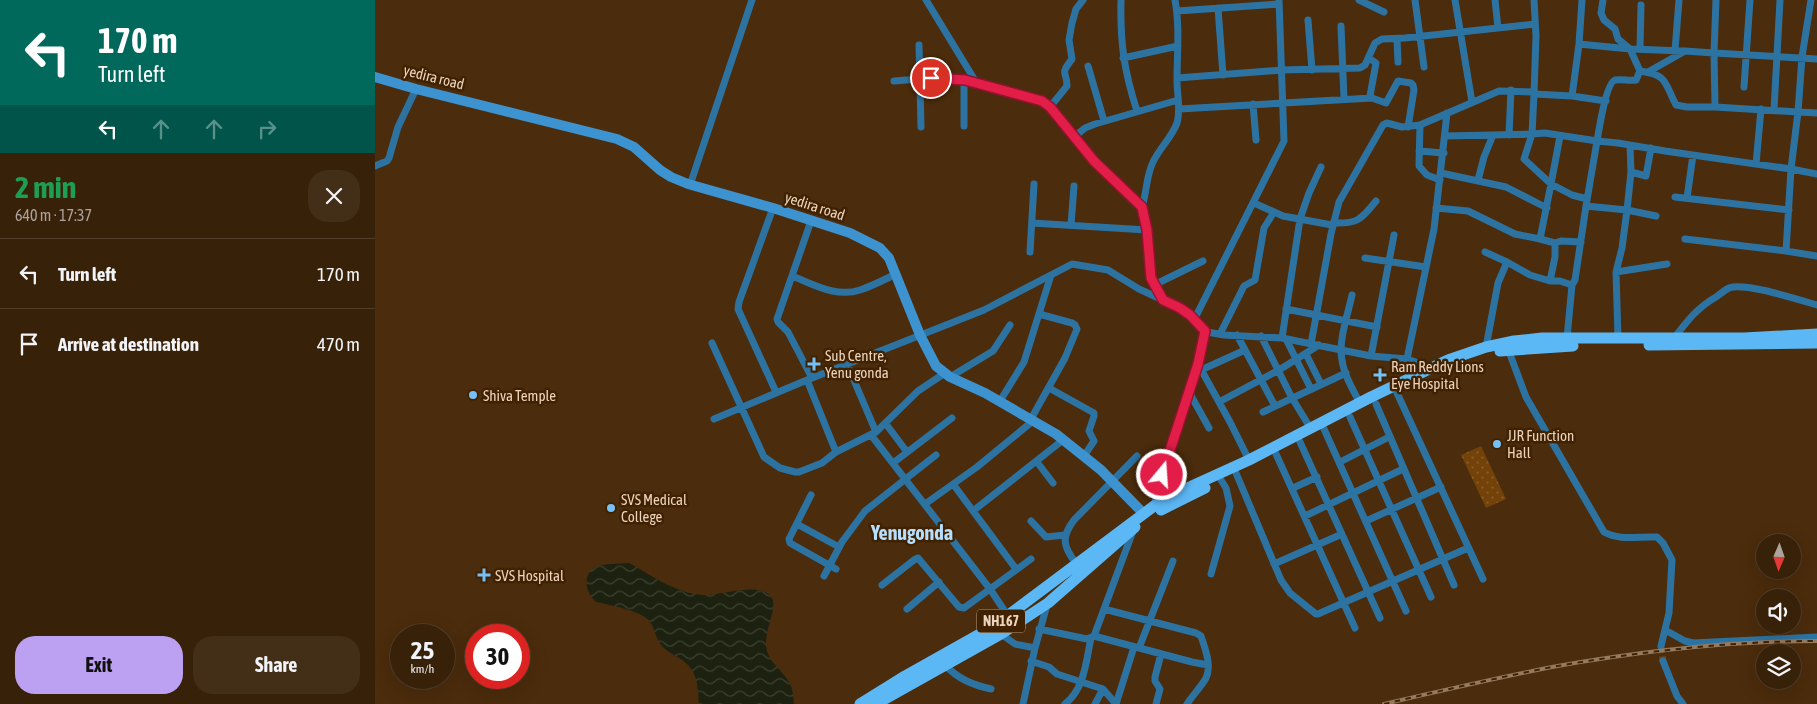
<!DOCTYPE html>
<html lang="en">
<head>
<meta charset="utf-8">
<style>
	:root { --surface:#382109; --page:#432e17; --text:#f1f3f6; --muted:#aba39c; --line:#523e2a; --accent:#bca0f2 }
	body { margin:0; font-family:"Asap Condensed",sans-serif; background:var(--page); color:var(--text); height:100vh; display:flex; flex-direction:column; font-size:19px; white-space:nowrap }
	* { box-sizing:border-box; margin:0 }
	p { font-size:16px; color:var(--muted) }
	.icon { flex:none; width:28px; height:28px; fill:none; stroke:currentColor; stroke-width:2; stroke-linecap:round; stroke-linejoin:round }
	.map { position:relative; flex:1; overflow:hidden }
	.panel { display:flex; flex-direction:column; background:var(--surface); width:375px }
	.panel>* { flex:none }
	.banner { background:#00695c; color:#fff; overflow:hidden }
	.needle { width:32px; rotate:182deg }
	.fabs { position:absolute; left:1381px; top:534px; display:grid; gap:10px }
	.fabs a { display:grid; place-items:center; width:45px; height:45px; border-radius:50%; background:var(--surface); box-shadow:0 5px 20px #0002,0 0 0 1px var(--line); font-size:25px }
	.speed { position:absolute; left:15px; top:624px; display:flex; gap:10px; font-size:25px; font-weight:700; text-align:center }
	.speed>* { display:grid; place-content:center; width:65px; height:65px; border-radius:50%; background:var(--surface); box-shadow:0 5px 20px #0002,0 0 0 1px var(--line); line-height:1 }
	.speed small { font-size:12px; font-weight:400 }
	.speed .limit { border:8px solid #d22; background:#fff; color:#111 }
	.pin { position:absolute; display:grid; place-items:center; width:42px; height:42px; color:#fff; margin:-21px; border:2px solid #fff; border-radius:50%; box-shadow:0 1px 5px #0007 }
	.me { position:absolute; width:55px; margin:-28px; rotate:18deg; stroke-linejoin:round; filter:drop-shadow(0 0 4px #0008) }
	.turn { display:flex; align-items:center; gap:18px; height:105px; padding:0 15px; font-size:22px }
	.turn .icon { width:65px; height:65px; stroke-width:2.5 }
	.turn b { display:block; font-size:35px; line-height:42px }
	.lanes { display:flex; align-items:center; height:48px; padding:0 15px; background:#0003; justify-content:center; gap:25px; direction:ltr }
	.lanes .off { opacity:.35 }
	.round { display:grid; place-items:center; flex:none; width:52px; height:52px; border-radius:20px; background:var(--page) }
	.overview { display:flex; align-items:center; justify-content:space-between; height:85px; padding:0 15px }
	h1 { font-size:30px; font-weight:700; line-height:38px; color:#1e9e55 }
	.cta { display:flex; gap:10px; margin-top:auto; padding:10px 15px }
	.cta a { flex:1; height:58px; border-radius:20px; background:var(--accent); color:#111; font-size:20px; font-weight:700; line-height:58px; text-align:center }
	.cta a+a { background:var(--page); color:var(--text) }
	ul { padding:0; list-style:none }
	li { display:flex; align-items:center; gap:15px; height:70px; padding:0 15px; border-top:1px solid var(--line) }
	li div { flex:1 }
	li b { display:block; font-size:19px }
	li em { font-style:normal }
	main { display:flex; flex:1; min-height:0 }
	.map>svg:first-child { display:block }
	.grass { fill:url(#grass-dots) }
	.water { fill:url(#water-waves) }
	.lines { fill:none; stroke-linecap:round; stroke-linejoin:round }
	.minor-tunnel { stroke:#634527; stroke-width:7; stroke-dasharray:7 3.5; stroke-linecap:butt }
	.minor { stroke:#2d73a2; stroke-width:7 }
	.secondary { stroke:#3c93d0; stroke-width:10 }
	.trunk { stroke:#5cb7f5; stroke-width:11 }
	.rail-casing { stroke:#967a5f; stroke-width:4 }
	.rail { stroke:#402201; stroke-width:2; stroke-dasharray:5.5; stroke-linecap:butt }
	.route-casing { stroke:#92132f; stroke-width:12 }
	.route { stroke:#e11d48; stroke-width:9 }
	.poi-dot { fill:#76c0f7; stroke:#402201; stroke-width:2 }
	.labels { text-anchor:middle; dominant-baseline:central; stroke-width:5; stroke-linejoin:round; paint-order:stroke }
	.shield { fill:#402201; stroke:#b89e85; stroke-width:1 }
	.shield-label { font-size:14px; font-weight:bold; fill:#ecd3be }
	.street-label { font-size:15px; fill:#ecd3be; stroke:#402201 }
	.poi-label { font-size:15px; fill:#ecd3be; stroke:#402201; text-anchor:start }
	.district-label { font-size:20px; font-weight:bold; fill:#b7defd; stroke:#402201 }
</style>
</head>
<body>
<main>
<section class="panel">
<div class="banner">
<div class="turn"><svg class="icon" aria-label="left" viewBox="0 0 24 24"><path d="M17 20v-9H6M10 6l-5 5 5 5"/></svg><div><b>170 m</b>Turn left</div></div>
<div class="lanes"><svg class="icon" aria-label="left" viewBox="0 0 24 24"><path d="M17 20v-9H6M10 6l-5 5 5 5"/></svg><svg class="icon off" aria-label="ahead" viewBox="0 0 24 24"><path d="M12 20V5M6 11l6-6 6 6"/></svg><svg class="icon off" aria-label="ahead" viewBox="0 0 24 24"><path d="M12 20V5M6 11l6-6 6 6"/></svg><svg class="icon off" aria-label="right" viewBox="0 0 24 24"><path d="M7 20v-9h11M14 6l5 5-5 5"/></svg></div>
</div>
<div class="overview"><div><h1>2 min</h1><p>640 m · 17:37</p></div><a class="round"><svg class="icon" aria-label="close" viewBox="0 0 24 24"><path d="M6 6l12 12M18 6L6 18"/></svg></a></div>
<ul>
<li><svg class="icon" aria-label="left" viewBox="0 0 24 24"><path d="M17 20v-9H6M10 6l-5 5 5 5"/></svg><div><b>Turn left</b></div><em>170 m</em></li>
<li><svg class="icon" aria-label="arrive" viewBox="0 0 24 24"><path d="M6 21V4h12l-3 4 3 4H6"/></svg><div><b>Arrive at destination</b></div><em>470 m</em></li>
</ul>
<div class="cta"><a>Exit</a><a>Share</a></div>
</section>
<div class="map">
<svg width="1442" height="704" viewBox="0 0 1442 704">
	<defs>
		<pattern id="grass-dots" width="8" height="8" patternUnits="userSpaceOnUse" patternTransform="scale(1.25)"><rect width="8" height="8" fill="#734208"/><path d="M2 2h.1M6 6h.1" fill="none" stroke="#875c2a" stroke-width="1.8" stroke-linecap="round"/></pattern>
		<pattern id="water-waves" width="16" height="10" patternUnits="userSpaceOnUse" patternTransform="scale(1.25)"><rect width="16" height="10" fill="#1d2210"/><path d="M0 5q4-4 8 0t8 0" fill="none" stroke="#3e4131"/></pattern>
	</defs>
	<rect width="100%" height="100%" fill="#4b2c0c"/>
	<path class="grass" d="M1106 446 1131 499 1111 508 1086 455Z"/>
	<path class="water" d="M254 563C276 575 302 594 328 595 345 596 387 580 397 598 403 610 387 633 392 651 396 664 407 670 414 682 418 688 418 696 419 704H324C323 690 323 674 312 664 305 657 294 654 287 646 281 640 281 632 277 625 270 610 236 606 221 602 211 593 206 575 221 567 229 563 244 564 254 563Z"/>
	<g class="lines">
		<path class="minor-tunnel" d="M1286 646 1288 661"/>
		<path class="minor" d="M551 0 601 82C624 90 653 92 673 105L719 161 767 207 772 230 776 278 788 300
			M746 0C745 42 749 71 762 111
			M984 0 1009 12
			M1040 0 1049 67
			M1080 0 1097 102
			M1120 0 1123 28
			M1159 0 1161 36 1159 94
			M1341 0 1339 53 1442 59
			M1436 0 1427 57 1423 112 1340 107H1312L1301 105C1289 82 1293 75 1265 71L1261 80C1254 81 1247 79 1240 80 1231 83 1224 130 1222 141L1243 143 1290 151 1416 169 1423 112 1442 113
			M843 8 848 75
			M802 11 904 4
			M933 20 937 70
			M966 26 969 99
			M1022 39 1023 62
			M1204 44 1255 49 1243 39 1240 29 1229 20 1226 13 1228 0
			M544 45 546 127
			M1265 49 1266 5
			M1300 50 1304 0
			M748 58 803 46
			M994 58 1001 63 995 96 997 98 1011 103 1023 81 1036 83 1038 85 1039 90 1033 127
			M713 66 729 121
			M1265 71 1255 49 1309 51
			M1273 72 1310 51 1339 53 1340 107
			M802 78 907 70 985 68 990 65 1000 43 1007 39 1030 38 1160 24
			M519 81C547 79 574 76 601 82
			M1369 87 1375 0
			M1197 96 1231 101
			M878 104 881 140
			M675 107 692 86C692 70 684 76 697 59L694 40 697 23 701 9 708 0
			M804 109 997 98
			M1399 110 1405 0
			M1045 125 1044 166 1052 175 1065 180
			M589 126V80
			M1134 135 1136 90
			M1070 136 1157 134 1159 94 1197 96 1204 44 1207 0
			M1185 136 1176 184 1149 159 1157 134 1170 133 1222 141 1211 206 1252 210 1247 248 1241 272 1292 264
			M699 137 710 128 720 124 803 100
			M1255 145 1256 172
			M1276 148 1271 176 1256 172 1252 210 1281 216
			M1044 151 1069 153
			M1381 164 1386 109
			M0 166 12 161 14 158 23 127 41 89
			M1066 173 1131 187 1172 208
			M1442 174 1416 169 1411 251 1442 256
			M1103 180 1109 157 1118 135
			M315 185 377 0
			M1300 197 1414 210
			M1312 198 1318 155
			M879 203 908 216 957 225
			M767 207C772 192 771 176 778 162 784 149 797 137 802 123 806 109 802 95 802 81 802 54 805 27 800 0
			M398 208 364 302 363 309 401 392
			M1061 208 1093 211 1140 234 1165 239
			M436 221 402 319 403 322 413 332 437 378
			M657 223 772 230
			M958 223C982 224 986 220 1001 201
			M696 225 699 186
			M1310 239 1411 251
			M1180 243 1165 239 1176 184 1197 195 1212 199
			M655 252 659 184
			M1110 252 1132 262
			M990 258 1051 267
			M1241 272 1243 338
			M417 276C438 284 461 298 485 290 497 286 509 280 521 274
			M779 285 828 261
			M1197 285 1185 281H1175L1180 257V243L1186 241 1206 242
			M977 295C973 314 963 341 967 360 969 375 978 390 985 403
			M911 309 1002 327
			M819 320 909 141 904 0
			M845 334 869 286 880 280 889 228 899 212
			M862 335 900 406
			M886 336 917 398 936 429
			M1300 337C1313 320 1322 308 1341 297 1345 294 1350 290 1354 288 1370 282 1425 300 1442 305
			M907 338 925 219 934 193 946 167
			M1192 338 1197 285 1200 280 1211 206
			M911 339 936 389
			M337 343 389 457 405 468 420 472H424L447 463 461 452 501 432 543 391 570 373
			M936 344 956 234 964 202 1008 125 1012 123 1027 127 1045 125 1124 91 1159 92
			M1111 347 1123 283 1132 262 1155 275 1175 281
			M1133 349 1151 397 1229 532C1245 541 1263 536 1282 537L1288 543 1297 560 1294 613 1286 646
			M931 354 946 384
			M996 356 1019 235
			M1032 359 1059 229 1072 113
			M472 364 501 432
			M823 364 855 422 874 460
			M826 370 870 350
			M575 377 618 351 635 325
			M432 380 461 452
			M674 388 719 413V416L714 431 719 441 709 456
			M814 392 834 428
			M1022 393 1108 579
			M625 401 649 362 676 275
			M844 402 904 370 944 345
			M1001 404 1079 585
			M888 412 971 373
			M975 417 1056 597
			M339 419 432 380 609 310 697 264 733 270 764 289 805 308 832 332 849 335 907 338 996 356 1032 359 1058 368
			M656 419 690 358 702 329 700 325 697 323 664 314
			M511 424 532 452
			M949 429 1031 611
			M496 435 615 589 633 616
			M925 442 1005 618
			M901 454 980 628
			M662 462 678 483
			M965 462 1014 437
			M518 463 577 418
			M861 473 906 580 915 593 941 614H943L1093 548
			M578 484 641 569
			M918 488 942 477
			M436 495 414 539 415 543 461 569
			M550 504 602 467 659 420
			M779 505C795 447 818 390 830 331
			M598 511 688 440
			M930 516 1028 469
			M656 521 671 537 690 535
			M991 521 1066 487
			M422 524 464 547
			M701 563C688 547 686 537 699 520L762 456
			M899 564 967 534
			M836 574 855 506 851 488 846 480
			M449 576 467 542 490 511 561 455
			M507 585 539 560 543 558 584 607 589 608 656 559
			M532 609 564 582
			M729 609 821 633 826 636C830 648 837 666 831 678 826 687 817 696 812 704
			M664 629 712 639 719 636 758 531
			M1290 630 1310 641 1318 643 1442 637
			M626 634 640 644 660 648
			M719 636 817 662 833 665
			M764 648 798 561
			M656 661 674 667 682 674 728 689 741 704
			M1288 661 1302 696 1308 704
			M570 665C583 679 598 685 616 689
			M648 704 660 648 672 605
			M690 704C710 688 711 661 716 638
			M720 704 728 689
			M741 704 759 647
			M781 704 785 689 780 681V677L786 654"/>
		<path class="secondary" d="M0 77 41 89 242 139 259 147 285 170 296 177 313 184 398 208 475 233 505 248 514 258 545 335 561 366 575 377 610 393 681 434 726 470 768 513"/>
		<path class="trunk" d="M1274 345 1442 343
			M1125 351 1198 346
			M786 510 830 488
			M485 704 530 676 619 626 779 506 797 495 874 460 996 397 1073 360 1111 347 1139 341 1167 338H1369L1442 334
			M501 704 626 634 673 603 760 527"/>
		<defs>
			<path id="rail" d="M1009 704C1065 691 1121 678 1177 667 1261 652 1356 641 1442 641"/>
		</defs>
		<use href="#rail" class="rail-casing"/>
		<use href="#rail" class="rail"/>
	</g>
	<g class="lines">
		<defs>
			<path id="route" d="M556 78 590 80 667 101 675 107 719 161 767 207 772 230 776 278 788 300 805 308 815 315 830 331 823 364 787 475"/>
		</defs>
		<use href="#route" class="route-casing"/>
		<use href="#route" class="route"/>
	</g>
	<g class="poi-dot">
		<path d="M436.5 356.5h5v5h5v5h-5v5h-5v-5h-5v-5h5z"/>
		<path d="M1002.5 367.5h5v5h5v5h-5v5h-5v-5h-5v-5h5z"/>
		<circle cx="98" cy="395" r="5"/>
		<circle cx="1122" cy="444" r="5"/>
		<circle cx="236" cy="508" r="5"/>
		<path d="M106.5 567.5h5v5h5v5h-5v5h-5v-5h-5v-5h5z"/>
	</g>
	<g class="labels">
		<rect class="shield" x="602" y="609.5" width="48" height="23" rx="4"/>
		<g class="shield-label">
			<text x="626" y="621">NH167</text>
		</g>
		<g class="street-label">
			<text transform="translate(59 77) rotate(14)">yedira road</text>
			<text transform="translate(440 206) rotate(18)">yedira road</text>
		</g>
		<g class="poi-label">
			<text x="450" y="355">Sub Centre,<tspan x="450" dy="17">Yenu gonda</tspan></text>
			<text x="1016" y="366">Ram Reddy Lions<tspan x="1016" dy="17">Eye Hospital</tspan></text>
			<text x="108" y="395">Shiva Temple</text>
			<text x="1132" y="435">JJR Function<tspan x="1132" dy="17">Hall</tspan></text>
			<text x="246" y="499">SVS Medical<tspan x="246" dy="17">College</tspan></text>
			<text x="120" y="575">SVS Hospital</text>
		</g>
		<g class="district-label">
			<text x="537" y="532">Yenugonda</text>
		</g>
	</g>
</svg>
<div class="fabs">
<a><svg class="needle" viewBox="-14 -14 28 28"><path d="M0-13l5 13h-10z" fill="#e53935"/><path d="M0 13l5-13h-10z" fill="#aba39c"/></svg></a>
<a><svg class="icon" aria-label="sound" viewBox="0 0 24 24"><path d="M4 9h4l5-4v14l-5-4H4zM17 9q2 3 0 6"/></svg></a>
<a><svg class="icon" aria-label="layers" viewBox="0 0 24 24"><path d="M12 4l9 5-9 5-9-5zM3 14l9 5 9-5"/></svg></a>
</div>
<div class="speed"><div>25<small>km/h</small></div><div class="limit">30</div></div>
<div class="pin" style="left:556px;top:78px;background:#d93025"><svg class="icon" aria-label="arrive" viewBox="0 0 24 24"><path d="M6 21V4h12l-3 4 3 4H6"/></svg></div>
<svg class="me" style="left:787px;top:475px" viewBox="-20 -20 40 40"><circle r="17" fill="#e11d48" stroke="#fff" stroke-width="3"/><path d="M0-11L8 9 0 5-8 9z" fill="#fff"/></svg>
</div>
</main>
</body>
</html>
